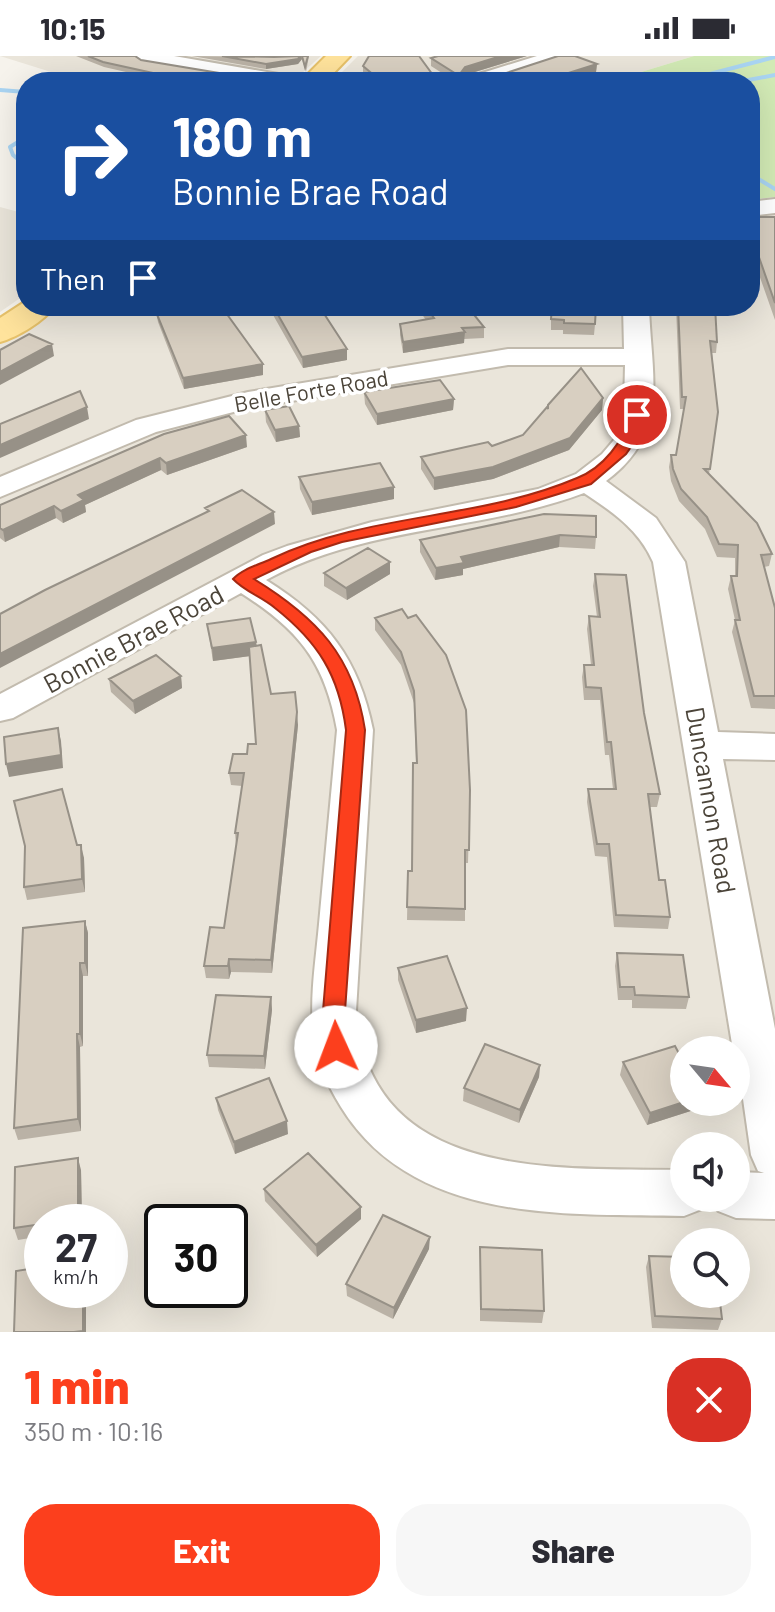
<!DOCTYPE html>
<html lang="en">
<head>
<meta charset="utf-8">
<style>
	:root { --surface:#fff; --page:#f7f7f7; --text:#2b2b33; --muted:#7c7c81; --accent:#fc3f1d }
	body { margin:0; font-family:Barlow,sans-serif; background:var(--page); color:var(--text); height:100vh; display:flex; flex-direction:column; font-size:30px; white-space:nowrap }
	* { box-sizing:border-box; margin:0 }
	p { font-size:26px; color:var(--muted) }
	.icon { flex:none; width:44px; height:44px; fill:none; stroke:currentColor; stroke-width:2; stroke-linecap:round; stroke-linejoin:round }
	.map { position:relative; height:1276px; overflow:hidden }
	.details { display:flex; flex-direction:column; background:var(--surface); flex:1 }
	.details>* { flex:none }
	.top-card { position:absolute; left:16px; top:16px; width:744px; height:244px; border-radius:32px; box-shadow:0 8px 32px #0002; background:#1a4fa0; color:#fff; overflow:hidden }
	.needle { width:52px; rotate:119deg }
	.tools { position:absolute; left:670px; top:980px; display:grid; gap:16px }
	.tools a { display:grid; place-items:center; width:80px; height:80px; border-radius:50%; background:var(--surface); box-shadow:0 8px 32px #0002; font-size:40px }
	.speed { position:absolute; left:24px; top:1148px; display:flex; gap:16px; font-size:40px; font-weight:700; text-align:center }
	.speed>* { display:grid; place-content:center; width:104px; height:104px; border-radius:50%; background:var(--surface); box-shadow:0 8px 32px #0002; line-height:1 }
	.speed small { font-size:20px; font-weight:400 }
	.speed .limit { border:4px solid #111; border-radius:12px; background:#fff; color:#111 }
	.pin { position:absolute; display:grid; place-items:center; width:68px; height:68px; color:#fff; margin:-34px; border:4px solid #fff; border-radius:50%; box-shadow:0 2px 8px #0007 }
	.me { position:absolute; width:88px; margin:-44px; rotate:358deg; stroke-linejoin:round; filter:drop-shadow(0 0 6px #0008) }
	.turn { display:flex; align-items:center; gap:28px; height:168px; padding:0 24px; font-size:36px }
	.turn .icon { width:104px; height:104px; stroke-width:2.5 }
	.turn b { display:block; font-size:56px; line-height:68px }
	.then { display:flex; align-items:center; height:76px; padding:0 24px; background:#0003; gap:16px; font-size:30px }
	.round { display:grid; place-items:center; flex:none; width:84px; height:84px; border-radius:32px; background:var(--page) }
	.summary { display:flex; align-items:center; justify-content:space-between; height:136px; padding:0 24px }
	h1 { font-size:48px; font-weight:800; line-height:60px; color:var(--accent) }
	.primary-button { display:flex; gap:16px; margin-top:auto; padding:16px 24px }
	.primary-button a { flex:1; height:92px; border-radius:32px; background:var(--accent); color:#fff; font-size:32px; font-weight:800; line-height:92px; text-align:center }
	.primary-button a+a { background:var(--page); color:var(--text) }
	.status { display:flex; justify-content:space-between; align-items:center; height:56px; padding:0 40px; background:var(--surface); direction:ltr }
	.status svg { height:22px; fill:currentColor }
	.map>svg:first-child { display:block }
	.residential { fill:#eae5da; fill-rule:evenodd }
	.green { fill:#d2eab5 }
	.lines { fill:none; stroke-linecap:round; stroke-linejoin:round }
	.stream { stroke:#a9d4f2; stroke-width:4 }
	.minor-casing { stroke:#c2bbae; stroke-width:4 }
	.major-casing { stroke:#e6c16a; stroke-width:4 }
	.minor { fill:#fff; fill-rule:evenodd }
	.major { fill:#ffe39c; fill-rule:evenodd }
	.wall { fill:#bab2a6 }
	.shaded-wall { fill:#979187 }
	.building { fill:#d8cfc1; stroke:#979187; stroke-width:2 }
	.route { fill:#fc3f1d; stroke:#a42913; stroke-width:2 }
	.labels { text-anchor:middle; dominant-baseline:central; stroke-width:7; stroke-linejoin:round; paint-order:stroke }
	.far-street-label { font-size:22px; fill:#4b4439; stroke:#fff }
	.street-label { font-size:26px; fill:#4b4439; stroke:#fff }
</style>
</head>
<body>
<div class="status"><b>10:15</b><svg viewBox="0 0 49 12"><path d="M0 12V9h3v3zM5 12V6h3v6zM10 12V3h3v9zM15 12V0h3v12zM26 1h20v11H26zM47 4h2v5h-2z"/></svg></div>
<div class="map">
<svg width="775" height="1276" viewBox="0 0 775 1276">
	<rect width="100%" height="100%" fill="#f6f3ec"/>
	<path class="residential" d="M0 0H321L292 26H83Z
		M358 0H694L608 26H332Z
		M0 151 26 158V238L0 256Z
		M775 156V1276H0V286L50 253 60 251 750 250V159ZM684 994H736V1046H684ZM684 1090H736V1142H684ZM42 1166H110V1234H42ZM162 1166H230V1234H162ZM684 1186H736V1238H684Z"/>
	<path class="green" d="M694 0H775V141L750 144V26H608Z"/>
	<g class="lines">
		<path class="stream" d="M679 26 775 1
			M738 26 775 19
			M0 34 26 36
			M26 81 10 91 13 99 26 110
			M750 118 775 133"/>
		<defs>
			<path id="minor" d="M133 0H174L290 20 300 26H257L142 6Z
				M537 0H565L563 4 493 26H463L466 22Z
				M775 143V157L750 160V146Z
				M623 250H649C651 320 671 377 606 425L656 462 685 506 718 676 775 678V704L723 703 775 973V1163L736 1162 718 1155 712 1142H736V1116L764 1117 758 1115 751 1099 736 994H733L653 506C639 474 613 456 584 437 481 476 366 469 266 524 327 562 359 603 373 674L356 955C370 1127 558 1112 684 1114V1142H707L702 1153 684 1160C564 1158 413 1168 341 1051 326 1027 315 1000 313 972 310 938 316 902 319 868 325 804 331 739 337 674 325 606 299 574 241 537L13 662 0 665V638L263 499 287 490 372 466 538 433 576 418 602 398 619 378 624 351 625 309H508L249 352 156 376 0 441V421L136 364 248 336 508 293H624Z"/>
			<path id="major" d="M326 0H350L325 26H300Z
				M26 245V250H55C44 265 18 281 0 286V262Z"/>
		</defs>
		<use href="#minor" class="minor-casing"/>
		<use href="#major" class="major-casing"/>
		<use href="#minor" class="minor"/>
		<use href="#major" class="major"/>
	</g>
	<path class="wall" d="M76 0H135L141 4 247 26H170L104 11Z
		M192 0 274 1 309 0 306 16 302 3 298 8 266 13Z
		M438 0H527L465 19 464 21H494L597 8 596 16 565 26H456L431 10V2Z
		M363 10 438 26H373L363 18Z
		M750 161H775V264L750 193Z
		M268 250H319L347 293V304L303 312Z
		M416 250H467L484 271V282L464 283V287L403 297 400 279V268L426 264Z
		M551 250 595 268 594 279 563 278V274H551Z
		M676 250H715L717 286 716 297H712L718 356 709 418 772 498 769 510 764 511 775 552V653L751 652 732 576 735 564 728 533 731 520H735V502L717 501 705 473 679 445 671 425 669 411 671 399H676L684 353H680Z
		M156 256 263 308V319L184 333 158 266Z
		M364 336 454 343 453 354 377 369 365 348Z
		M603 342 602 354 569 394 493 423 434 434 421 413V401L492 390 523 379 548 353Z
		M265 354 299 370 300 381 276 386 266 366Z
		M164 378 247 391 167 419 161 414 85 449 86 456 63 467 56 462 5 486 0 482V449Z
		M299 421 394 443 312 459 300 433Z
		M544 458 596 481 595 493 559 491 463 513V519L435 524 420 496V484Z
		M390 506V518L347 544 324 530V517Z
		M595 518 644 657 660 738 657 751H650L659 824 670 861 668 873 614 871 607 801 595 800 587 746 588 733H613L609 699H605L600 644H584L582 621 584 609H591L587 573 589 560 597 561 593 530Z
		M402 553 470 734 468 807H465V865L407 864 408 815H412L416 707 414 647 401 609 375 574V562Z
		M207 568 256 586 271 638 298 669 272 917 231 916 229 923 206 922 204 910 224 872 236 789 235 777 242 730 231 729 229 717 256 688 250 600 213 605Z
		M181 620 182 632 135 658 111 636 109 623Z
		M77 789 84 802 85 836 27 844 24 831Z
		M85 865 88 877V920H83V990L80 991 81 1075 18 1084 14 1072Z
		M617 897 689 941 686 953 632 952V944H618L615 910Z
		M398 912 466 965 416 977 398 924Z
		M271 941 272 954 265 1013 209 1011 207 999Z
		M623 1006 684 1046H702L700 1052 647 1069 620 1019Z
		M540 1009 539 1021 519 1067 463 1045 464 1032Z
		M216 1042 288 1078 235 1098 218 1054Z
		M81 1114 82 1166H42V1180L18 1184 14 1172Z
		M264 1133 361 1163 317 1201 265 1145Z
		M480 1191 544 1255 542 1267 480 1265Z
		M429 1193 393 1263 347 1240 346 1228Z
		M649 1200 722 1263 718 1274 652 1272 646 1211Z"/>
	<path class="shaded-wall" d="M301 0 302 3 298 8 266 13V8Z
		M501 0H527L465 19 463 22 460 18 465 11Z
		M597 8 596 16 565 26H540Z
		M465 276 464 287 403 297V286Z
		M52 288 54 300 0 329V316Z
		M347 293V304L303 312 302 301Z
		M263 308V319L184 333 183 322Z
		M603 342 602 354 569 394 493 423 434 434V422Z
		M454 343 453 354 377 369V358Z
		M87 351 89 363 0 402V389Z
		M299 370 300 381 276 386 275 374Z
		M246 379 247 391 167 419 166 407Z
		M160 402 161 414 85 449 86 456 63 467 61 455 78 439Z
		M394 431V443L312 459V446Z
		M54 450 56 462 5 486 3 474Z
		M274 456 275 468 0 612V598Z
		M560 479 559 491 463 513V519L435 524 436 512 461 501Z
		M390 506V518L347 544 346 532Z
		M256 586 257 599 213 605 212 592Z
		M181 620 182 632 135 658 133 645Z
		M297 656 298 669 272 917 271 904Z
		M58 672 61 685 63 712 9 721 6 708Z
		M81 789 84 802 85 836 82 823Z
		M85 865 88 877V920L85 907Z
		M229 903 231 916 229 923 228 910Z
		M80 907 83 920V990L80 978Z
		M271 941 272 954 265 1013 264 1000Z
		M467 952 466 965 416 977V964Z
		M77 978 80 991 81 1075 78 1063Z
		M540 1009 539 1021 519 1067 520 1054Z
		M684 1046H702L700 1052 647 1069 650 1057Z
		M287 1065 288 1078 235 1098 234 1086Z
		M78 1102 81 1114 82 1166H79L78 1162Z
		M361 1151V1163L317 1201 316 1189Z
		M430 1181 429 1193 393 1263 394 1252Z
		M83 1234H86V1276H83Z"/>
	<path class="building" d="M88 0H135L141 4 243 21 247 26H194L103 6Z
		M222 0 274 1 300 0 298 3 266 8Z
		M302 0H308L305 11Z
		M369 0H419L438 26H382L363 10Z
		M438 0H501L465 11 460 18 463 21H494L558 0H575L597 8 540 26H469L431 2Z
		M750 161H775V247L754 187 750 179Z
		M189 250H221L263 308 183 322 156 256Z
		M273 250H319L347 293 302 301Z
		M425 250H467L484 271 462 272 465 276 403 286 400 268 434 262Z
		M552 250H596L595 268 564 267V264L551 263Z
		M678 250H715L717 286 710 285 718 356 710 413H704L757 467 772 498 761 499 775 552V640H754L735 564H740L731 520H737L738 489 719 488 707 461 681 433 673 413 671 399H676L686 341H682Z
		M29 278 52 288 0 316V294Z
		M581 312 603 342 570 382 493 411 434 422 421 401 488 386 492 390 523 379 547 351 548 353V349Z
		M440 324 454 343 377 358 364 336Z
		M80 335 87 351 0 389V368Z
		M289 350 299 370 275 374 265 354Z
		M229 360 246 379 166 407 160 402 78 439 84 444 61 455 54 450 3 474 0 472V449L164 378Z
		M380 407 394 431 312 446 299 421Z
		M242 434 274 456 0 598V558L45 534 209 455 205 452Z
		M544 458 596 460V481L560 479 461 501 464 507 436 512 420 484Z
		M368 492 390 506 346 532 324 517Z
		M595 518 626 519 644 657 660 738H648L659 824H665L670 861 616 859 609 788H597L588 733H616L611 686H607L601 632 586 631 584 609H594L589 560 600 561Z
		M402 553 408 562 416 559 446 599 466 654 470 734 469 794H465V853L407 851 408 815H412L413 707H417L414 635 401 596 375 562Z
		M250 562 256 586 212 592 207 568Z
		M261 589 271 638 295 636 297 656 271 904 229 903 228 910H204L210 871 224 872 238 777H235L244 717H229L233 698H247L248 688H256L249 591Z
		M156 599 181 620 133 645 109 623Z
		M58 672 61 699 6 708 4 681Z
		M62 733 77 789H81L82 823 24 831 25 790 14 745Z
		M85 865V907H80V978H77L78 1063 14 1072 23 872Z
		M617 897 683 899 689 941 635 939 634 931H620Z
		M447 900 467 952 416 964 398 912Z
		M216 939 271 941 264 1000 207 999Z
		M485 988 540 1009 520 1054 464 1032Z
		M675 990 684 1007V1046L650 1057 623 1006Z
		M269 1022 287 1065 234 1086 216 1042Z
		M308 1097 361 1151 316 1189 264 1133Z
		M78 1102V1162L55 1166H42V1168L14 1172 15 1111Z
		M383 1159 430 1181 394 1252 346 1228Z
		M480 1191 542 1194 544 1255 481 1253Z
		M649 1200 684 1201V1238H719L722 1263 655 1260Z
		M42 1211V1234H83V1275L74 1276H14L16 1215Z"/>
	<path class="route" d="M637 355 644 359 640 378 626 398 591 428 516 451 342 486 311 496 254 523C316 561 354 600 365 674L345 955 348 991 344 998 336 1001 328 998 324 991 323 955 346 674C339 619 318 586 275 552 262 541 244 535 233 523 242 513 258 509 271 503 367 457 479 464 577 422 603 412 624 385 630 359Z"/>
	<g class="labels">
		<g class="far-street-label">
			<text transform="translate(311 334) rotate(-10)">Belle Forte Road</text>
		</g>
		<g class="street-label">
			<text transform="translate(133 582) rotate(-28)">Bonnie Brae Road</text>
			<text transform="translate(712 744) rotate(80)">Duncannon Road</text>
		</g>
	</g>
</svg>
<div class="tools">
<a><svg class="needle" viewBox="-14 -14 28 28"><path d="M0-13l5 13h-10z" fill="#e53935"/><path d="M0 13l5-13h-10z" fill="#7c7c81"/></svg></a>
<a><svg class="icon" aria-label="sound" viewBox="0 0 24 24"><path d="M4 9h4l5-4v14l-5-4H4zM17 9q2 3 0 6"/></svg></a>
<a><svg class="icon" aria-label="search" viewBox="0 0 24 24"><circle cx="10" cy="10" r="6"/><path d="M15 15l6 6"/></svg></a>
</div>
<div class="speed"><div>27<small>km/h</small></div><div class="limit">30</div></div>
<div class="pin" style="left:637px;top:359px;background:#d93025"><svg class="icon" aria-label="arrive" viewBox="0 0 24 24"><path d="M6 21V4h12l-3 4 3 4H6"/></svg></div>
<svg class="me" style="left:336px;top:991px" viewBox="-20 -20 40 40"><circle r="19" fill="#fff"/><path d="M0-13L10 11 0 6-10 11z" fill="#fc3f1d"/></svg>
<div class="top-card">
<div class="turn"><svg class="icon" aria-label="right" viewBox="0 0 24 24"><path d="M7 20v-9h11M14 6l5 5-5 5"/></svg><div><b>180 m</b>Bonnie Brae Road</div></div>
<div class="then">Then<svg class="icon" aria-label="arrive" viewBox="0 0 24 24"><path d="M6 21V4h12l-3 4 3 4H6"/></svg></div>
</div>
</div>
<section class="details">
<div class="summary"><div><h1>1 min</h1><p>350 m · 10:16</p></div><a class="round" style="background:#d93025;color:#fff"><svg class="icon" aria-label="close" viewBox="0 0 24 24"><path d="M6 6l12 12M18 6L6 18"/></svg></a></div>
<div class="primary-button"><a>Exit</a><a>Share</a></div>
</section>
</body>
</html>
